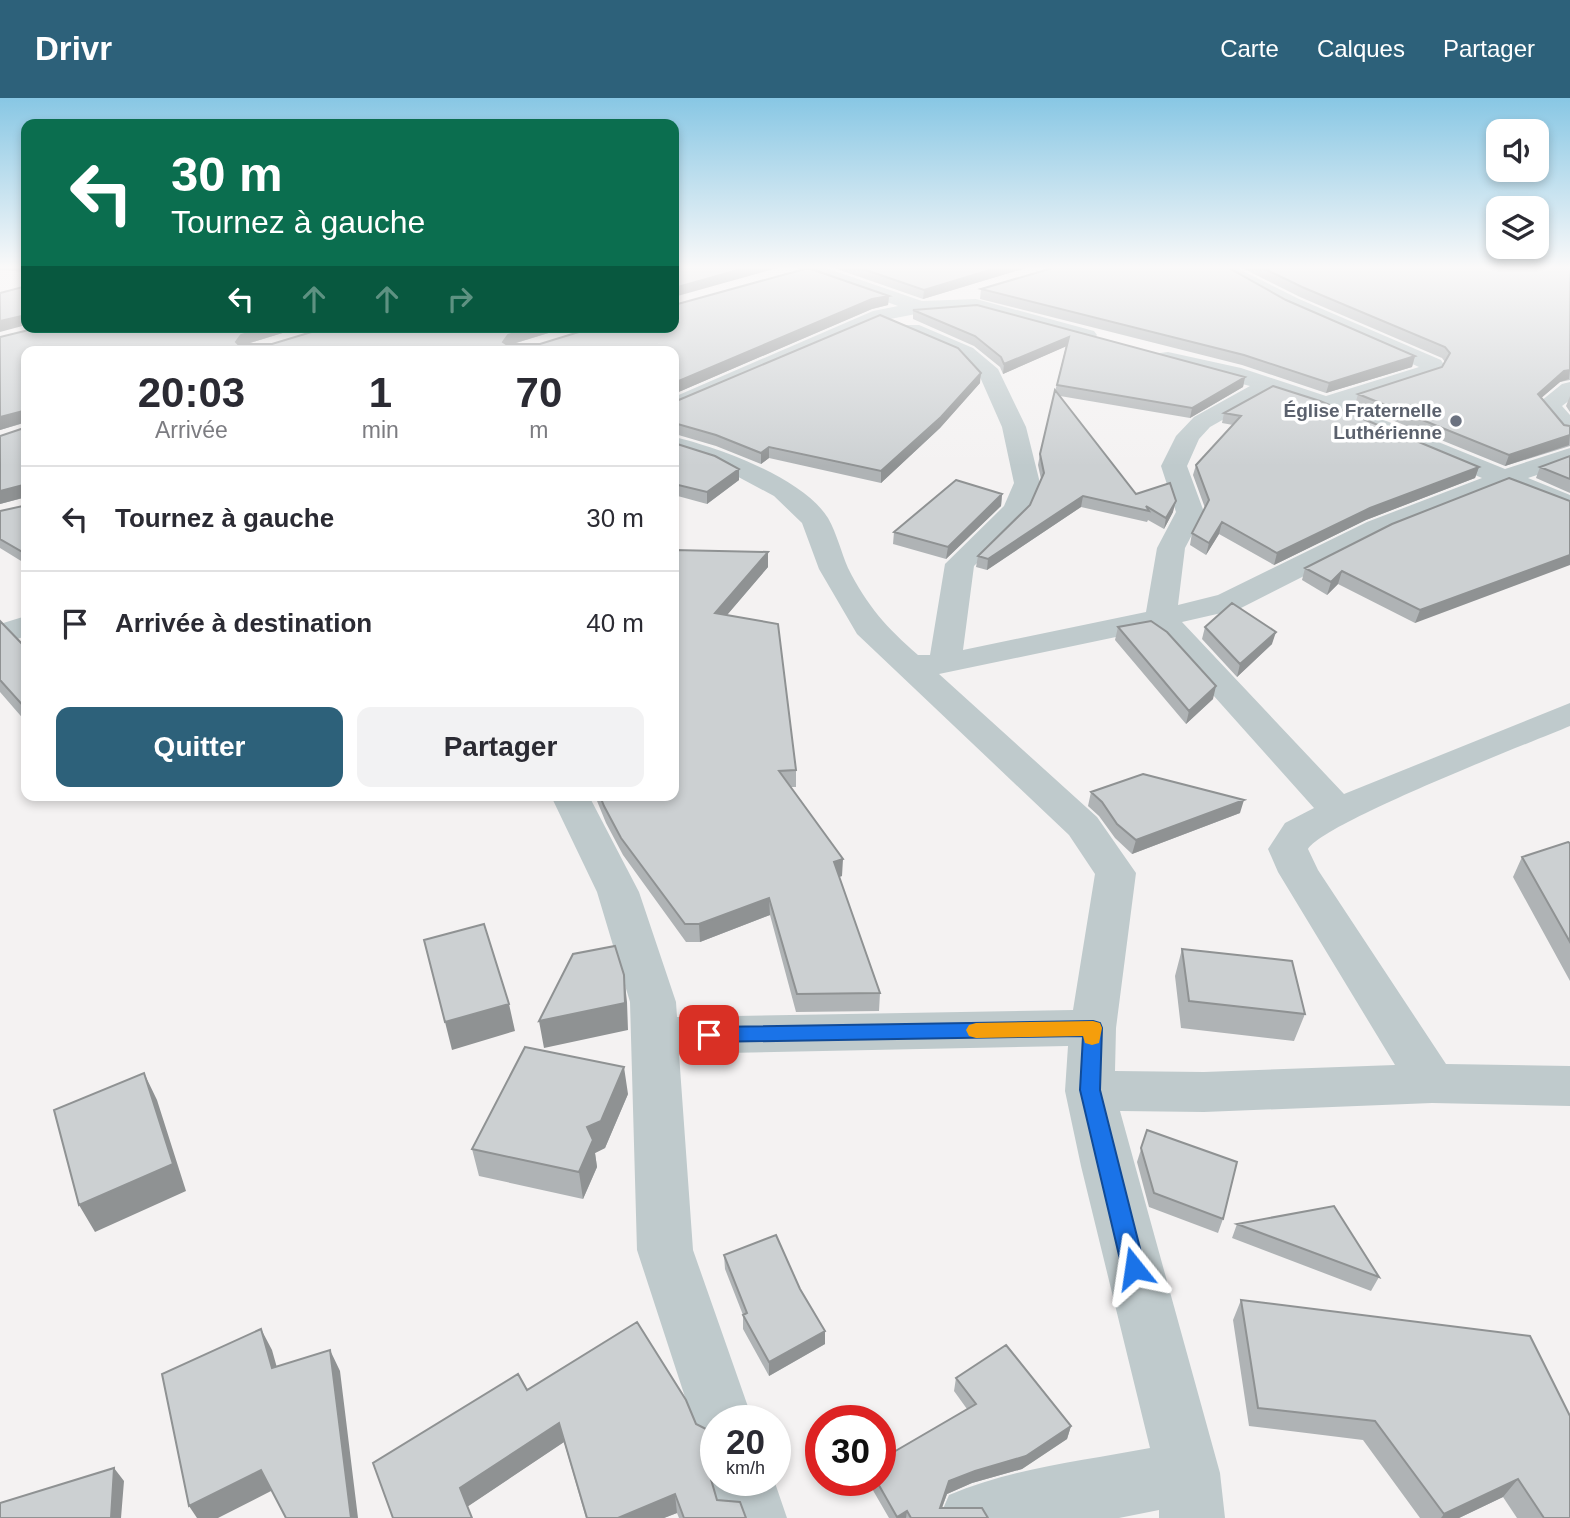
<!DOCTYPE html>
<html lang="fr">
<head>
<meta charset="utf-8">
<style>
	:root { --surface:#fff; --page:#f2f2f3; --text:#2b2b33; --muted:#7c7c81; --line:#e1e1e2; --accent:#2d617a }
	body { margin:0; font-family:Helvetica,sans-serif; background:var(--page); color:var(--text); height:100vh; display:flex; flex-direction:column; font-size:26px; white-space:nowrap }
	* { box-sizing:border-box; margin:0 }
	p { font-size:23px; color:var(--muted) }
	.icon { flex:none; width:38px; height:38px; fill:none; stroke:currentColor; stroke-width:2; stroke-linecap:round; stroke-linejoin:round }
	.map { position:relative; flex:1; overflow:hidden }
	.drawer { position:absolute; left:21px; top:248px; width:658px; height:455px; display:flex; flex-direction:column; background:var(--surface); border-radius:14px; box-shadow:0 4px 10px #0003 }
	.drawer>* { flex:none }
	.guide { position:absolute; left:21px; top:21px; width:658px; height:214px; border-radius:14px; box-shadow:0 4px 10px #0003; background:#0b6e4f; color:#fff; overflow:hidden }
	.buttons { position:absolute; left:1486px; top:21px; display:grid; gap:14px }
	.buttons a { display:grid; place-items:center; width:63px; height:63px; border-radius:14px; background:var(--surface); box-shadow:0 4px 10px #0003; font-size:35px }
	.speed { position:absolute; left:700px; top:1307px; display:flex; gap:14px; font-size:35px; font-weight:700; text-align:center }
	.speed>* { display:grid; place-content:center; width:91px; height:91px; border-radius:50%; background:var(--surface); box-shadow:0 4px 10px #0003; line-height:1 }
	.speed small { font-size:18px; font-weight:400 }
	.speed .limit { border:10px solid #d22; background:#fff; color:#111 }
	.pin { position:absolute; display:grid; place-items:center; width:60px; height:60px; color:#fff; margin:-30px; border-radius:14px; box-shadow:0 4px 10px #0006 }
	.me { position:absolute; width:77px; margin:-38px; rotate:345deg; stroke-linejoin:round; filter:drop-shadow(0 0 5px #0008) }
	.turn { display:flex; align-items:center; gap:24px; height:147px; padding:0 35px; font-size:32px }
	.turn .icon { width:91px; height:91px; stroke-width:2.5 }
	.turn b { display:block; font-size:49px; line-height:60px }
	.lanes { display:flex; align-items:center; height:66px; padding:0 35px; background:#0003; justify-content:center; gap:35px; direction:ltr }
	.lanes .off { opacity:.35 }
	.eta { display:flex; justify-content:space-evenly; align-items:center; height:119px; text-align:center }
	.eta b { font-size:42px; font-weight:800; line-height:49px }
	.primary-button { display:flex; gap:14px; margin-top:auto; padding:14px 35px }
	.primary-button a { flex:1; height:80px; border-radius:14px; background:var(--accent); color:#fff; font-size:28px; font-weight:800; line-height:80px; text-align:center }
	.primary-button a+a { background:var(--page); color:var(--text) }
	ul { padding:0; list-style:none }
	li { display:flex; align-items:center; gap:21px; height:105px; padding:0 35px; border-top:2px solid var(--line) }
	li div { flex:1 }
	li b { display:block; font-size:26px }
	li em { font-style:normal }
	header { display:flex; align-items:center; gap:42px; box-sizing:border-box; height:98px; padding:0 35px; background:var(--accent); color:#fff }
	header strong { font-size:33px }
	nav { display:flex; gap:38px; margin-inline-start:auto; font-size:24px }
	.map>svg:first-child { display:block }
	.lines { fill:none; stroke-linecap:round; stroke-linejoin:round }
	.street { fill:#bfcacc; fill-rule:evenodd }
	.wall { fill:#afb3b5 }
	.shaded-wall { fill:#8f9293 }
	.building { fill:#ccd0d2; stroke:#8f9293; stroke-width:2 }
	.route { fill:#1a73e8; stroke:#114b97; stroke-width:2 }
	.slow { fill:#f59e0b }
	.worship-dot { fill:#6b7280; stroke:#fff; stroke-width:2.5 }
	.labels { text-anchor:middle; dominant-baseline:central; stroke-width:7; stroke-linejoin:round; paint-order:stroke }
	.far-worship-label { font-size:19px; font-weight:bold; fill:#5b616d; stroke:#fff; text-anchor:end }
</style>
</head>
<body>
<header>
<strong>Drivr</strong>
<nav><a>Carte</a><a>Calques</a><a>Partager</a></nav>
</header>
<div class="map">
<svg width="1570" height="1420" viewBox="0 0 1570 1420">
	<rect width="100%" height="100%" fill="#f4f2f2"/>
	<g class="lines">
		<path class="street" d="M797 169H823L922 203 976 201 1094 233 1097 237 1094 241 1087 243 975 213 921 215 885 222 674 314V299L873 213 898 208 800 173Z
			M1212 169H1235L1299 201 1441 262 1444 267 1438 277 1347 307 1505 371 1570 350V366L1528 380 1570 397V415L1504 389 1387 436 1239 511 1182 524 1344 696 1570 605V628C1527 646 1325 724 1308 751L1318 772 1446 966 1570 968V1008L1432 1005 1204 1014 1120 1013 1220 1375 1225 1420H1159V1412L1119 1420H939L949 1397C1013 1370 1082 1363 1150 1350L1081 1068 1065 993 1068 948 679 956 693 1152 753 1323H716V1351L700 1345 637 1152 630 904 597 794 551 698H589L639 794 676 904 677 919 1073 912 1095 776 1069 737 857 536 819 471 802 425 774 398 716 367 674 354V339C718 349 803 380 828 420 837 436 841 454 848 470 867 508 887 530 918 557H930L945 466 1004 408 1014 385 1002 329 980 279 959 258 905 235 902 231 905 227H919L973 250 998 271 1026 329 1040 385 1026 417 974 468 963 552 1146 514 1157 450 1176 414 1161 368 1176 338 1194 319 1250 288 1160 265 1157 260 1160 255 1168 254 1241 270 1326 298 1419 269 1285 209ZM1270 295 1318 311 1482 380 1367 424 1218 497 1178 507 1185 450 1204 414 1187 368 1199 341 1210 329ZM1154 531 1314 710 1285 725 1268 751 1278 774 1395 967 1204 974 1115 973 1116 930 1136 775 1097 719 939 576Z
			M1570 284V302L1562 308 1570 317V338L1561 336 1536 307 1562 286Z
			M26 518V538L0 547V526Z
			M716 1368V1382H774L787 1420H721L710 1382Z"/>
	</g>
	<path class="wall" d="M0 169H26V174L0 172Z
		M831 169H1029L923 201Z
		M1240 169H1570V282L1560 284 1541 300 1564 327 1570 328V348L1505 368 1355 307 1358 296 1442 269 1445 264 1442 260 1300 199Z
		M808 170 889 198 888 207 872 211 674 296V254H26V466L0 450V413L23 408V400L0 406V338L24 330V325L0 332V239L41 229H302L247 246H272L328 229H568L513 246H540L595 229H674V207Z
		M981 191 1286 202 1415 258 1412 269 1326 295 1242 267 980 201Z
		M913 212 1245 279 1243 289 1190 320 1060 298 1136 396 1173 414 1164 431 1148 422 1147 424 1081 409 987 472 976 469 978 458 1030 407 1041 381 1038 367 1040 356 1066 248 1003 276 1000 269 974 248 913 221Z
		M980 285 940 330 881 385 769 360 761 366 716 348 675 336 674 337V304Z
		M1273 288 1479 369 1475 380 1366 422 1274 467 1219 436 1206 457 1190 447 1192 435 1205 410 1193 377 1196 367 1233 327 1222 325 1224 315Z
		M1570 298V314L1566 308Z
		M674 345 739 382 707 406 674 397Z
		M1570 358V395L1536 380 1540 369Z
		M1002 396 1001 408 946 461 893 446 894 434Z
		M1570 403 1415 525 1338 486 1327 497 1302 482 1305 470Z
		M674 452 768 454V469L727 517 796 672V689H790L842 778 839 779 880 895 879 913 796 914 770 817 700 844H686L623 757 606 725 595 698H674Z
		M0 523 26 550V624L0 594Z
		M1118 529 1213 601 1186 626 1115 542Z
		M1205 529 1272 546 1237 579 1202 541Z
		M1091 694 1240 715 1132 756 1115 740 1099 718 1088 708Z
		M1570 745V883L1513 779 1522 759Z
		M1182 851 1305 916 1294 943 1181 930 1175 878Z
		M628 996 605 1050 595 1055 597 1069 583 1101 479 1078 472 1051Z
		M1147 1032 1223 1121 1218 1135 1149 1109 1137 1064Z
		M1237 1126 1379 1179 1371 1193 1232 1140Z
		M724 1157 800 1191 825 1233V1246L769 1278 743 1231V1217L725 1171Z
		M1241 1202 1530 1238 1570 1420H1517L1503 1399 1459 1420H1420L1363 1342 1249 1328 1233 1222Z
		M956 1280 1071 1328 1067 1341 1022 1371 972 1385 947 1396 942 1410 988 1420H889L867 1382H880L967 1311 954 1293Z
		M527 1292 696 1326 714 1367 710 1377 717 1402 746 1420H679L677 1415 664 1420H586L564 1344 468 1408 393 1420Z"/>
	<path class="shaded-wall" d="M749 169H781L674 199V190Z
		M1000 169H1029L923 201 924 192Z
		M889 198 888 207 872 211 674 296V285L872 201Z
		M23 217 26 227 0 234V223Z
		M268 229H302L243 247 239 254 236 244 241 237Z
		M535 229H568L509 247 504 254 503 244 508 237Z
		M1069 239 1067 248 1003 276 1004 266Z
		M1415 258 1412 269 1326 295 1329 285Z
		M1570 272 1569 281 1560 284 1533 307 1538 296 1564 273Z
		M981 275 980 285 940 330 881 385V373Z
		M1245 279 1243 289 1190 320 1192 310Z
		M23 313 26 324 0 332V319Z
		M1570 337 1569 347 1505 368 1509 357Z
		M769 349V360L761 366V355Z
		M1479 369 1475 380 1366 422 1274 467 1277 455 1370 410Z
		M739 371V382L707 406V394Z
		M23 387 26 399 0 406V393Z
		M1002 396 1001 408 946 461 948 449Z
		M1083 398 1081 409 987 472 988 461Z
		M1176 403 1173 414 1164 431 1166 420Z
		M1222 424 1219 436 1206 457 1209 445Z
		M768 454V469L715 531V515Z
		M1570 457V467L1415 525 1420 512Z
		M1342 473 1338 486 1327 497 1331 484Z
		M1276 534 1272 546 1237 579 1240 566Z
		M1216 588 1213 601 1186 626 1189 613Z
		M1244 702 1240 715 1132 756 1136 742Z
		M843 761 842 778 833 781 834 764Z
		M769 800 770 817 700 844 699 826Z
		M624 877 627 904 628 932 544 950 539 923Z
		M509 906 515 933 452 952 445 924Z
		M624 969 628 996 605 1050 595 1055 597 1069 583 1101 579 1074 587 1029Z
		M144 975 157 1002 186 1093 95 1134 79 1107Z
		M261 1231 272 1252 283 1291 272 1270Z
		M825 1233V1246L769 1278V1264Z
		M330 1252 340 1273 358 1420H351Z
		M559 1325 564 1344 467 1409 460 1390Z
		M1071 1328 1067 1341 1022 1371 972 1385 947 1396 938 1420 940 1410 949 1383Z
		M716 1347V1366L714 1367 707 1383 706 1364 712 1348Z
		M114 1370 124 1383 121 1420H111Z
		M261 1372 273 1392 218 1420H197L189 1408Z
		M1518 1381 1503 1399 1459 1420H1441L1444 1416Z
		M675 1396 677 1415 664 1420H618Z
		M907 1413 906 1420H897V1419Z"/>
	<path class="building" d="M674 169H749L674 190Z
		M857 169H1000L924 192Z
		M1056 169H1227L1286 202 1415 258 1329 285 1244 257 981 191Z
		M1261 169H1570V272L1564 273 1538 296 1564 327 1570 328V337L1509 357 1358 296 1442 269 1450 255 1445 249 1302 189Z
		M808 170 889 198 872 201 674 285V254H26V456L0 441V413L23 408V387L0 393V338L24 330 23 313 0 319V239L41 229H268L241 237 236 244 238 246H272L328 229H535L508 237 503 244 506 246H540L595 229H674V207Z
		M26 179V217L0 223V195L23 189 25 180Z
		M977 207 1245 279 1192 310 1057 287 1069 239 1004 266 1001 259 975 238 913 212Z
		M880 217 958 250 981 275 941 319 881 373 769 349 761 355 716 337 674 325V304Z
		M1273 288 1320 303 1479 369 1370 410 1277 455 1222 424 1209 445 1192 435 1209 402 1196 367 1241 318 1224 315Z
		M1055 292 1136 396 1170 385 1176 403 1166 420 1146 408 1149 413 1083 398 988 461 978 458 1030 407 1044 375 1040 356Z
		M674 345 715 358 739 371 707 394 674 386Z
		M1570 358V381L1540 369Z
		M1509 380 1570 403V457L1420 512 1342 473 1331 484 1305 470 1392 426Z
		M956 382 1002 396 948 449 894 434Z
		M674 452 768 454 715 515 778 526 796 672 779 673 843 761 834 764 880 895 797 896 769 800 699 826H685L621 740 604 708 600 698H674Z
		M1232 505 1276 534 1240 566 1205 529Z
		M0 523 26 550V611L0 582Z
		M1151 523 1167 534 1216 588 1189 613 1118 529Z
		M1143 676 1244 702 1136 742 1117 726 1102 704 1091 694Z
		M1568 744 1570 745V844L1522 759Z
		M484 826 509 906 445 924 424 842Z
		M615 848 624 877 625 905 539 923 573 856Z
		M1182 851 1292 863 1305 916 1189 903Z
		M525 949 624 969 601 1023 587 1029 593 1042 579 1074 472 1051Z
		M144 975 173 1066 79 1107 54 1012Z
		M1147 1032 1237 1064 1223 1121 1154 1095 1141 1050Z
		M1334 1108 1379 1179 1237 1126Z
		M776 1137 800 1191 825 1233 769 1264 743 1217 747 1215 724 1157Z
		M1241 1202 1530 1238 1570 1318V1420H1544L1518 1381 1444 1416 1375 1323 1258 1310Z
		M637 1224 686 1302 696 1326 710 1333 716 1347 712 1348 706 1364 717 1402 740 1404 746 1420H684L675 1396 618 1420H587L559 1325 460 1390 472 1420H393L373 1365 518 1276 527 1292Z
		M261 1231 272 1270 330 1252 351 1420H286L261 1372 189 1408 162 1276Z
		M1006 1247 1071 1328 1026 1358 975 1373 949 1383 940 1410H982L988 1420H911L907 1413 897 1419 876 1382H880V1362L976 1306 956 1280Z
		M114 1370 111 1420H0V1405Z"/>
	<linearGradient id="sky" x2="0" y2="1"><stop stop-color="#88c7e4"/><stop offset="0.46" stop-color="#faf9f9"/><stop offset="1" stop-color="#faf9f9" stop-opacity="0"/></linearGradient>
	<rect width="1570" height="368" fill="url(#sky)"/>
	<path class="route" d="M1093 923 1100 925 1102 930 1100 992 1145 1170 1142 1178 1134 1181 1126 1178 1122 1170 1080 992 1083 938 709 944 702 942 699 937 702 931 709 929Z"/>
	<path class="slow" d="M1093 923 1100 925 1102 930 1099 945 1092 947 1085 945 1083 938 976 940 969 938 966 932 969 927 976 925Z"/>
	<circle class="worship-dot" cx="1456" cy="323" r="7"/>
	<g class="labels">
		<g class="far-worship-label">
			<text x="1442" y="312">Église Fraternelle<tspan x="1442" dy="22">Luthérienne</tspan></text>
		</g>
	</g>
</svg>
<div class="buttons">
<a><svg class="icon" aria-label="sound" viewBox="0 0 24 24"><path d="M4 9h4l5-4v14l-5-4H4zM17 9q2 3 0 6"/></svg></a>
<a><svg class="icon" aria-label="layers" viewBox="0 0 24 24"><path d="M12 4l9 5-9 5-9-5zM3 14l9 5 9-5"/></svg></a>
</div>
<div class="speed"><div>20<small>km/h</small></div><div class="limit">30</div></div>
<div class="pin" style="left:709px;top:937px;background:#d93025"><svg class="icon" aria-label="arrive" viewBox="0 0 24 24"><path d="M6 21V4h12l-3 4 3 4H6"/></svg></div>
<svg class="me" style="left:1134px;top:1170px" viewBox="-20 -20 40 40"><path d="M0-17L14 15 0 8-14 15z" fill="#1a73e8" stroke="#fff" stroke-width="4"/></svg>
<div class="guide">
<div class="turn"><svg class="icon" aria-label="left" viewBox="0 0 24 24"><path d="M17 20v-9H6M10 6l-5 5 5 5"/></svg><div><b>30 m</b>Tournez à gauche</div></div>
<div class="lanes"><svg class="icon" aria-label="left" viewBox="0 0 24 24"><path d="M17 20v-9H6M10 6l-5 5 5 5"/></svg><svg class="icon off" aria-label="ahead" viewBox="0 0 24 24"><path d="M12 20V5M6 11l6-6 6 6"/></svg><svg class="icon off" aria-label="ahead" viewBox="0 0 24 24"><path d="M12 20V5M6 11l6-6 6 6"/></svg><svg class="icon off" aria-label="right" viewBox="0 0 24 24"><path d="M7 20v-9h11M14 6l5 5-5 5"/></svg></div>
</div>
<section class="drawer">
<div class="eta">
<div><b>20:03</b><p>Arrivée</p></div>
<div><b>1</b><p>min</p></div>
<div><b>70</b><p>m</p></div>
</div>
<ul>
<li><svg class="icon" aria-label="left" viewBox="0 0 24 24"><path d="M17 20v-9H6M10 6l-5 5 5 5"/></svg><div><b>Tournez à gauche</b></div><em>30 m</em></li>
<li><svg class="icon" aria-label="arrive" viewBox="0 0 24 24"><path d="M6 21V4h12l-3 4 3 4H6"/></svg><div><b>Arrivée à destination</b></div><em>40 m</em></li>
</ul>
<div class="primary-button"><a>Quitter</a><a>Partager</a></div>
</section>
</div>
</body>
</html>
